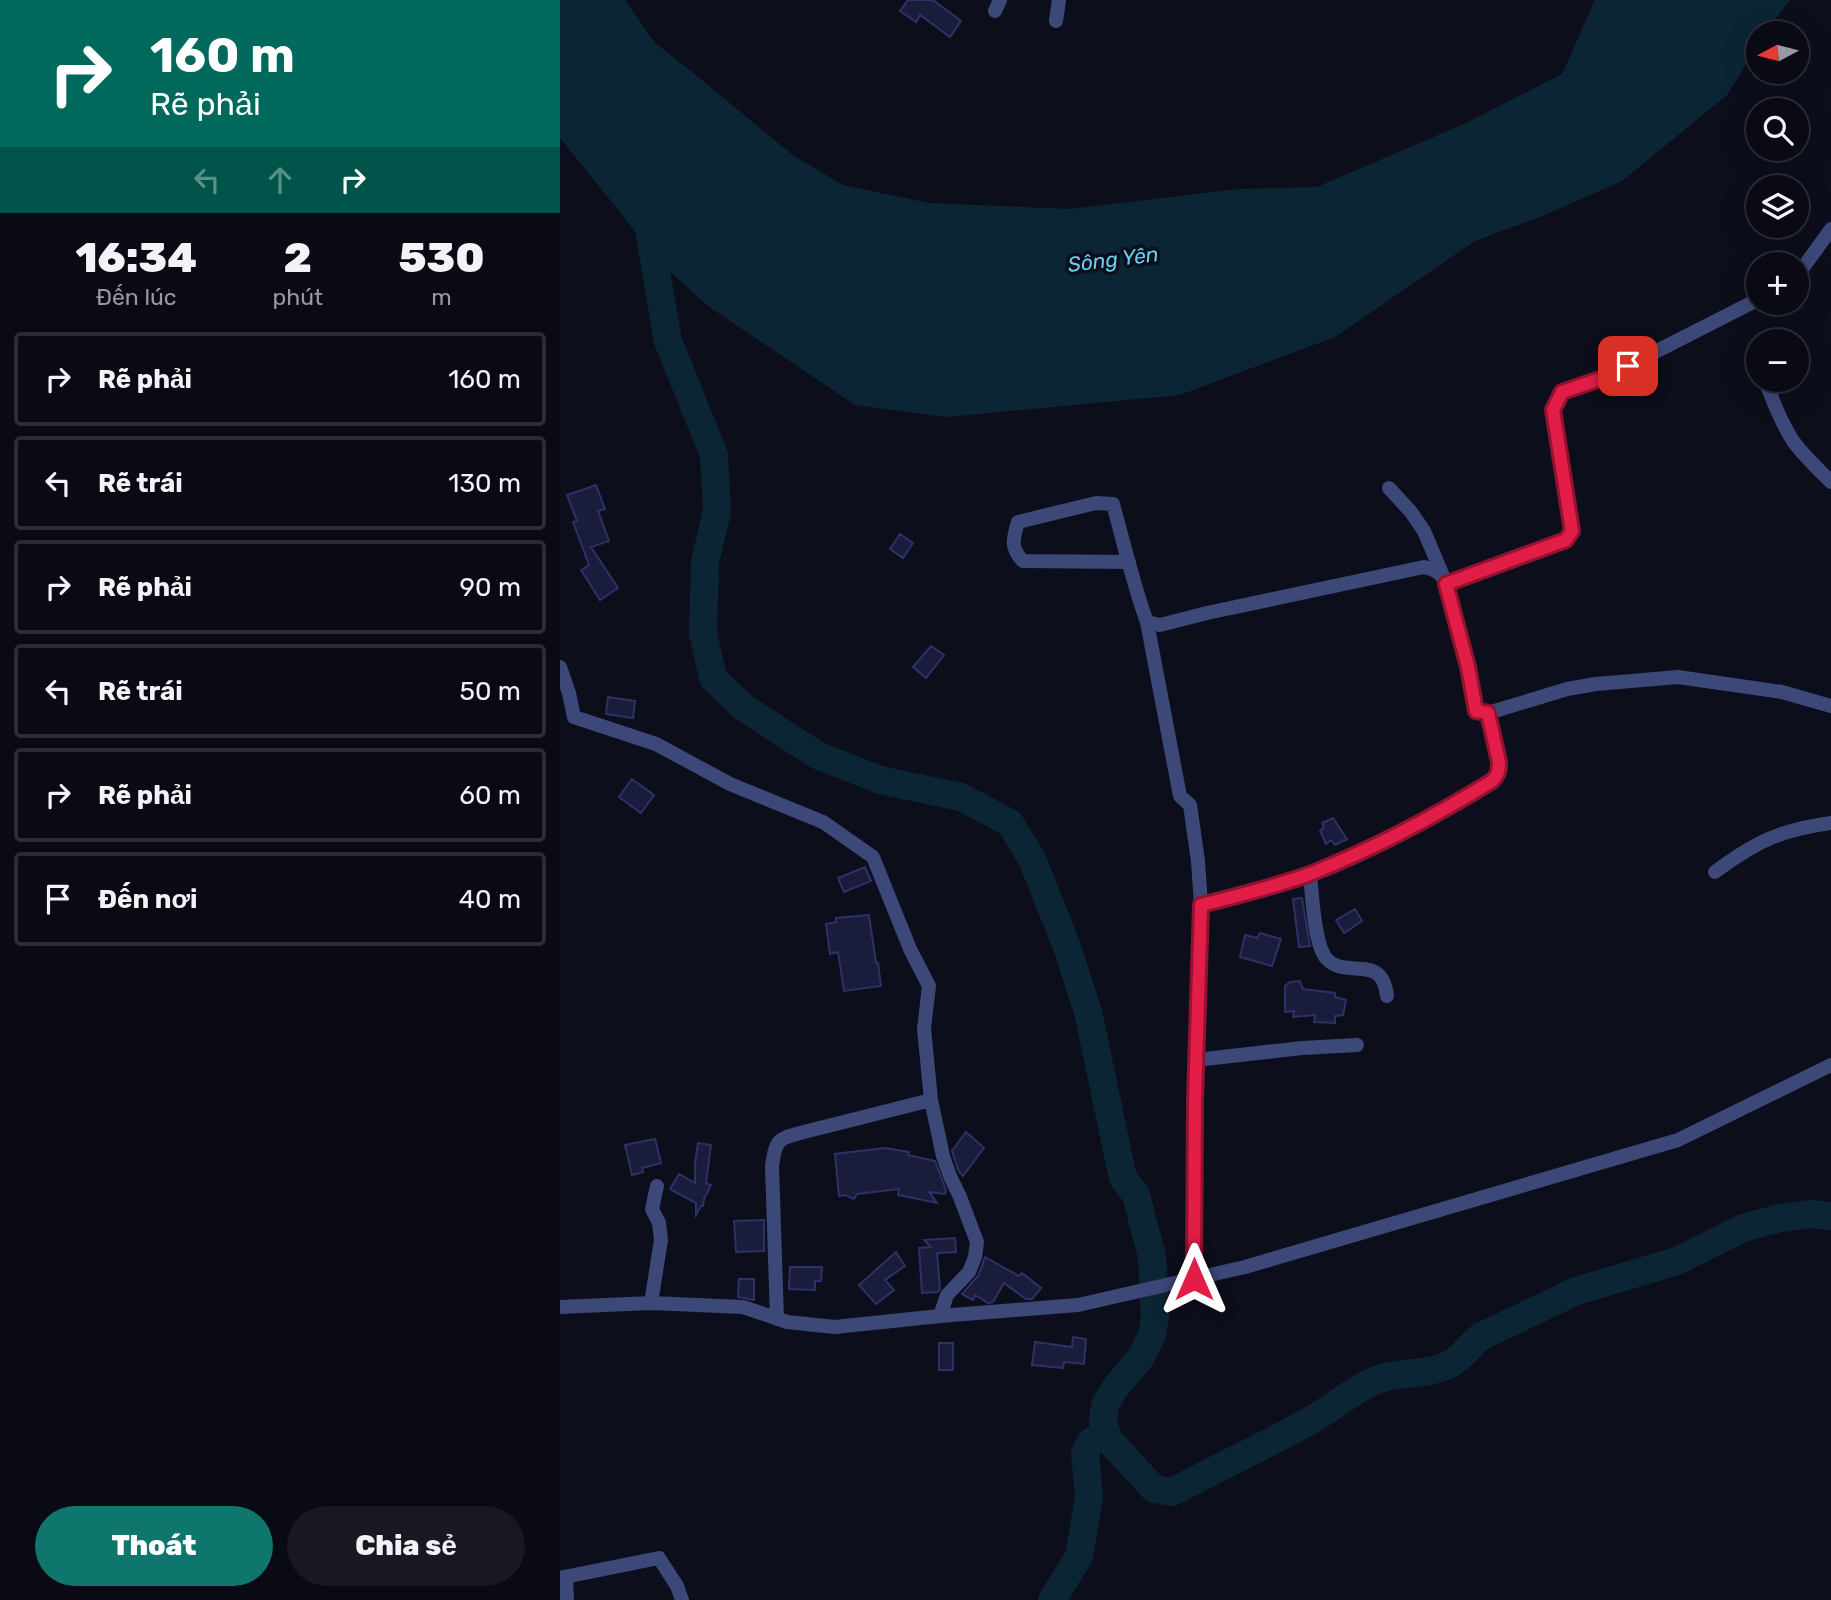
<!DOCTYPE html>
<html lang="vi">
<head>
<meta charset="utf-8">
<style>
	:root { --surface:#0a0a15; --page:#181822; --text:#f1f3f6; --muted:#999aa0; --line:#2a2b34; --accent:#0f766e }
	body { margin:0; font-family:Rubik,sans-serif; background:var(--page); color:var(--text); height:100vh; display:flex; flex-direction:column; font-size:26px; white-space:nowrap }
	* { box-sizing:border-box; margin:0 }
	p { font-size:23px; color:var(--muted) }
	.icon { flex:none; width:38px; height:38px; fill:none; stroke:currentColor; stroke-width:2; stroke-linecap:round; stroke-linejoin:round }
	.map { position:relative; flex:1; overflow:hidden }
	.side { display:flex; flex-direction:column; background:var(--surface); width:560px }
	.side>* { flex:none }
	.top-card { background:#00695c; color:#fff; overflow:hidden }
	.needle { width:46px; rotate:263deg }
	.tools { position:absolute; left:1186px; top:21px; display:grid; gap:14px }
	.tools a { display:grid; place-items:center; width:63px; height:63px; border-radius:50%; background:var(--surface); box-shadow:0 7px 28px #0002,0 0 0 2px var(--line); font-size:35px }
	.pin { position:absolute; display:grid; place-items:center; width:60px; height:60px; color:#fff; margin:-30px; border-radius:14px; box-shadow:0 4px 10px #0006 }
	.me { position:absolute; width:77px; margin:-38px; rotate:0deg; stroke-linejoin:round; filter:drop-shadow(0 0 5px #0008) }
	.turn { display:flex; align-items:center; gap:24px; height:147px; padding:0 35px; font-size:32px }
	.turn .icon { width:91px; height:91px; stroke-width:2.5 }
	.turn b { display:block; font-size:49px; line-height:60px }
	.lanes { display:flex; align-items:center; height:66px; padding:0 35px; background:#0003; justify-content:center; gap:35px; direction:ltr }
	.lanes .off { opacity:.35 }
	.eta { display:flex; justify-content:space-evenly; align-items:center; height:119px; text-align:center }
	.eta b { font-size:42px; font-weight:800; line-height:49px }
	.action { display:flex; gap:14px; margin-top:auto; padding:14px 35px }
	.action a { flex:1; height:80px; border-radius:42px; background:var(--accent); color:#fff; font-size:28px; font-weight:800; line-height:80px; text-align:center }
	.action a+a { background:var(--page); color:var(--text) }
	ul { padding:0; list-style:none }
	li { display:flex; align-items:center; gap:21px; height:94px; margin:0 14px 10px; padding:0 21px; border:4px solid var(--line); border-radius:7px }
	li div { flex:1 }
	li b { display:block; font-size:26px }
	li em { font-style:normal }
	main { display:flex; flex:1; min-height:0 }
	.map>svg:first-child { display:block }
	.water { fill:#0c2535 }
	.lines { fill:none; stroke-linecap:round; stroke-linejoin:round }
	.river { stroke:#0c2535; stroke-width:28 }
	.building { fill:#1a1c3b; stroke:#2e3165; stroke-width:2 }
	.street { stroke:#3c4877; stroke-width:14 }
	.route-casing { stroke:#92132f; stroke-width:18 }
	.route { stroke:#e11d48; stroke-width:12 }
	.labels { text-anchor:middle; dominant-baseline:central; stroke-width:7; stroke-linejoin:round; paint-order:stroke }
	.water-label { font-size:21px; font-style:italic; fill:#62d3f2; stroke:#0d0e1c }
</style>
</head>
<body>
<main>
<section class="side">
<div class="top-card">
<div class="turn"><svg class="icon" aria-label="right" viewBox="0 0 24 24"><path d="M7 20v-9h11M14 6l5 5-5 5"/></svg><div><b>160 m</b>Rẽ phải</div></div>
<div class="lanes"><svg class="icon off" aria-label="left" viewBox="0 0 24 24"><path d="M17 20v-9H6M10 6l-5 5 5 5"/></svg><svg class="icon off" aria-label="ahead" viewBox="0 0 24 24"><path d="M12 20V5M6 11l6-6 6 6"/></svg><svg class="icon" aria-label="right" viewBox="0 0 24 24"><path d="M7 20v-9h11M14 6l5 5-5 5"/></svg></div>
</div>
<div class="eta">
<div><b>16:34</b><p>Đến lúc</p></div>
<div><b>2</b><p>phút</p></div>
<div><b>530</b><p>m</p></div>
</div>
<ul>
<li><svg class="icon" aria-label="right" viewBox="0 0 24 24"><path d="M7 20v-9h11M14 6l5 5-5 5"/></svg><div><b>Rẽ phải</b></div><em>160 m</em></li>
<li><svg class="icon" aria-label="left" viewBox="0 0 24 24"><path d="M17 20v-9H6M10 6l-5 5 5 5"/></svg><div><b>Rẽ trái</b></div><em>130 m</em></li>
<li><svg class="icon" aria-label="right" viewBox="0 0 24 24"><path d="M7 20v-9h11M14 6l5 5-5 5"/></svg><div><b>Rẽ phải</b></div><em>90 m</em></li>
<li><svg class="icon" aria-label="left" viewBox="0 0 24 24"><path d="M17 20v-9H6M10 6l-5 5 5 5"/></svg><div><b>Rẽ trái</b></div><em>50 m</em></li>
<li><svg class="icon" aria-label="right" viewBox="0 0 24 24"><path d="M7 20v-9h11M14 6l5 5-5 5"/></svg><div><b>Rẽ phải</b></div><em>60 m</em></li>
<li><svg class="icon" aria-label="arrive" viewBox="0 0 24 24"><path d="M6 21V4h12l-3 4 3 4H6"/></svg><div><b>Đến nơi</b></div><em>40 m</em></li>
</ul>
<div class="action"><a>Thoát</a><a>Chia sẻ</a></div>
</section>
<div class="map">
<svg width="1271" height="1600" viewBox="0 0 1271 1600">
	<rect width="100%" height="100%" fill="#0d0e1c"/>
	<path class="water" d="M0 0H65L94 42 132 72 234 156 283 185 369 203 510 209 678 189 757 187 904 124 1002 74 1035 0H1230L1205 33H1199V42L1168 94 1062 181 987 214 915 241 775 337 620 395 386 417 295 405 148 306 93 256 64 217 0 138Z"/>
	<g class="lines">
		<path class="river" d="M87 218 108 341 154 455 157 511 145 562 143 633 153 678 183 707 257 755 320 780 401 797 450 823 472 859 507 947 528 1012 563 1178 576 1195 592 1257 595 1317 592 1335 581 1357 555 1388 545 1405 543 1422 548 1439 594 1489 611 1492 622 1487C665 1464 709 1444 751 1420 771 1409 789 1393 810 1383 834 1370 863 1377 888 1365 901 1359 909 1346 920 1337L1016 1291 1117 1261 1183 1228 1220 1218 1250 1214 1271 1216
			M492 1600 519 1556 529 1497 525 1453 530 1443 546 1431"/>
	</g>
	<path class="building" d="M348 0H373L401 21 390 37 360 15 356 22 340 11Z
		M36 485 45 509 38 511 49 541 31 547 58 588 40 600 21 570 29 565 13 522 17 521 7 495Z
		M340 534 353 543 343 558 330 549Z
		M371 646 384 655 366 678 353 667Z
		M48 697 75 701 73 718 46 714Z
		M72 779 94 795 81 813 59 797Z
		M773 818 787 839 775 845 771 840 766 844 760 831 764 827 762 823Z
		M305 867 311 881 284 892 278 878Z
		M742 898 750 946 739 947 733 899Z
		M795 909 802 921 784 933 776 920Z
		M309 915 316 963H318L321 986 284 991 278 952 270 954 266 924 276 922V918Z
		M700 933 721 939 712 966 680 957 685 935 697 938Z
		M740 981 743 989 775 993V997L786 1000 783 1015 775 1016V1023L754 1022 755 1015 733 1017 734 1011 725 1012V986L730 982Z
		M406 1132 424 1148 403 1176 399 1172 392 1151Z
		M95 1139 101 1163 82 1168 83 1172 72 1175 65 1145Z
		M138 1143 151 1145 146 1183 151 1185 144 1199 143 1206H141L136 1215V1203L110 1189 119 1174 135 1183V1164Z
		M325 1148 349 1152 348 1155 375 1161 386 1190 385 1194 369 1192 377 1203 338 1195 339 1189 297 1194 294 1199 285 1195 279 1196 275 1154Z
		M204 1220V1251L176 1252 174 1221Z
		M395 1238 396 1252 377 1253 380 1289 378 1292 362 1293 359 1248 371 1247 364 1240Z
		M336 1252 345 1266 325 1280 334 1290 316 1304 299 1285Z
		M425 1257 459 1276 462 1273 481 1288 472 1299H466L444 1283 433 1302 428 1303 415 1295 413 1300 402 1294 418 1276 422 1266H423L422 1265Z
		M230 1267H262L261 1281H255V1290L229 1289Z
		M179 1279H194V1300L178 1297Z
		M513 1337 526 1339 524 1364 504 1362 503 1368 472 1365 475 1342 512 1347Z
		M379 1343H393V1370H379Z"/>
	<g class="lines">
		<path class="street" d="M435 11 440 0
			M496 21 499 0
			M1237 276 1271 229
			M1205 380C1213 401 1221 422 1233 441 1244 456 1258 469 1271 482
			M829 488 851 512 864 531 883 576
			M569 562 463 561C450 548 453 539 458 522L536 503 553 504C564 544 573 584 587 622L600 625 647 613 864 567C876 570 882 573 886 585L908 667 916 711 928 713 1007 689 1036 684 1118 677 1222 692 1271 706
			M886 585 1006 540 1012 531 993 410 1001 392 1046 377 1199 299
			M587 622 620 796 630 805 638 861 641 905 635 1120 634 1279
			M0 667 9 693 14 717 96 744 170 784 263 822 313 857 350 949 369 986 364 1029 371 1100 383 1156 390 1176 400 1197 417 1242 415 1257 409 1272 387 1295 380 1316
			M1155 872C1195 842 1220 830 1271 823
			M750 874C752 893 754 944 766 958 785 981 822 951 827 996
			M641 905 718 884 750 874 794 855 883 811 932 781 938 773 939 768 928 713
			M636 1060 742 1048 797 1045
			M91 1303 101 1240 99 1223 92 1209 97 1186
			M0 1307 91 1303 183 1307 227 1322 275 1327 380 1316 518 1305 685 1267 1118 1140 1271 1065
			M217 1319 212 1166C216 1138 218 1139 244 1132L371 1100
			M6 1577 7 1600
			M0 1578 99 1558 117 1586 122 1600"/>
	</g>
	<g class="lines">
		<defs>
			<path id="route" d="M634 1279 635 1100 641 905C677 896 714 887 750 874 813 849 874 817 932 781 938 775 939 771 939 762L928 713 916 711 908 667 886 584 1006 540 1012 531 993 410 1002 392 1046 377 1068 366"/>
		</defs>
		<use href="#route" class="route-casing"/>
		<use href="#route" class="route"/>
	</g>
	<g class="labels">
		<g class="water-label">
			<text transform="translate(553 259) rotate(-7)">Sông Yên</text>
		</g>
	</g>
</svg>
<div class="tools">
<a><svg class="needle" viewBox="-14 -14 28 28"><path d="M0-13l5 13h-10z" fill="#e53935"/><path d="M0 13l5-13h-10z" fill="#999aa0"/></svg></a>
<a><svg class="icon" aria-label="search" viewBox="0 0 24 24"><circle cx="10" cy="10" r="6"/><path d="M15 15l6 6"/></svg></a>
<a><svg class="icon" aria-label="layers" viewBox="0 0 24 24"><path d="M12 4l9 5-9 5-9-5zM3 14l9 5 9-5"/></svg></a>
<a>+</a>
<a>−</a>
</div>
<div class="pin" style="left:1068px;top:366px;background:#d93025"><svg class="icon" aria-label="arrive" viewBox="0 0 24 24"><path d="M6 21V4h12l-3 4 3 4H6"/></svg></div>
<svg class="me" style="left:634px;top:1279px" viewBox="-20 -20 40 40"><path d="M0-17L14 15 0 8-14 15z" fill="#e11d48" stroke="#fff" stroke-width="4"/></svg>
</div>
</main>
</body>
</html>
